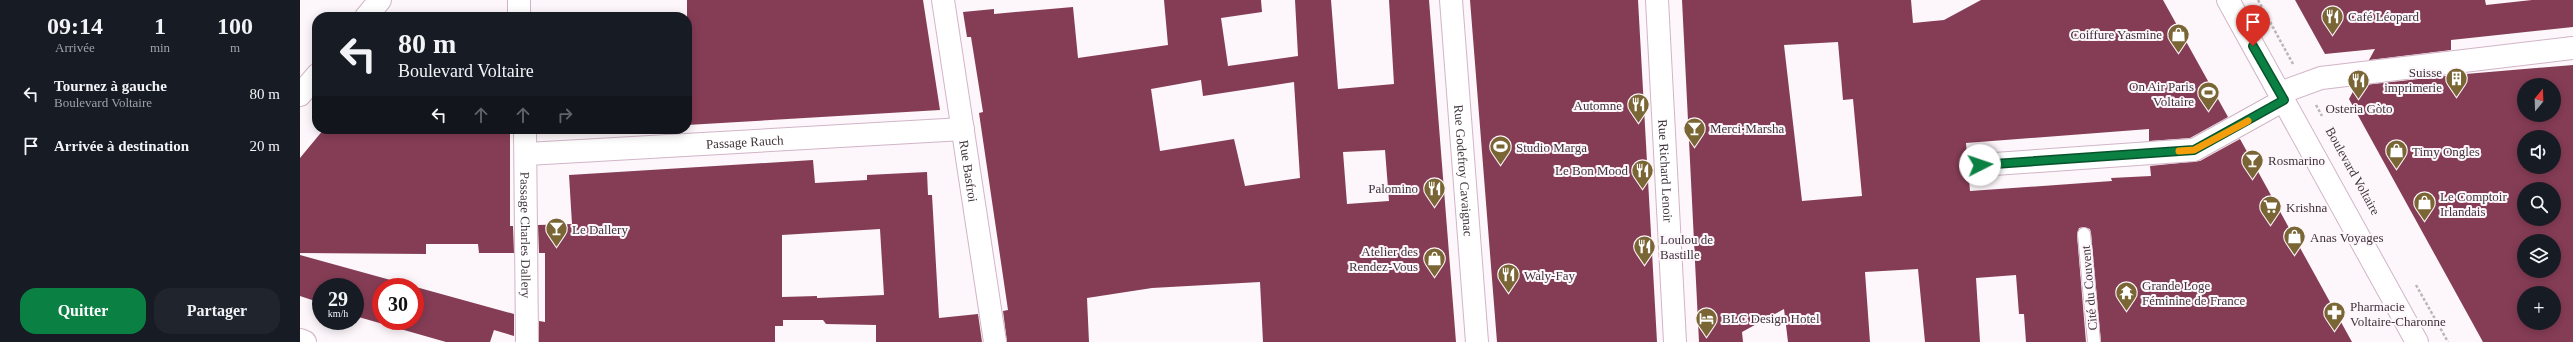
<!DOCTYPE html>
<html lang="fr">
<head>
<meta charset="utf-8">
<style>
	:root { --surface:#171b24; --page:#20242c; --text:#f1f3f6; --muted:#9ea1a6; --accent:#0b8043 }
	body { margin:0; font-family:"Times New Roman",serif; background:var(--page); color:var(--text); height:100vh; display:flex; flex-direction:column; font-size:15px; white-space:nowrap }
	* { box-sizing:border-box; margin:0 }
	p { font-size:13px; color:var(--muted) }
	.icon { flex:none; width:22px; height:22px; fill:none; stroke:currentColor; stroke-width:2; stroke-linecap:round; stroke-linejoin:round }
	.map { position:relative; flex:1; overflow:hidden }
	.sheet { display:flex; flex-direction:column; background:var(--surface); width:300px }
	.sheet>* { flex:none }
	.top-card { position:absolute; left:12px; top:12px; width:380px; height:122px; border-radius:16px; box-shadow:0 2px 10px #0003; background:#171b24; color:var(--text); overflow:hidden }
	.needle { width:26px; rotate:19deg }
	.buttons { position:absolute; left:2217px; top:78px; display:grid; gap:8px }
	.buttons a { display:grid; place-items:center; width:44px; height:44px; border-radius:50%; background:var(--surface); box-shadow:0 2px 10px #0003; font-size:20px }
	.speed { position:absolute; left:12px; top:278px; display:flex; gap:8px; font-size:20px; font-weight:700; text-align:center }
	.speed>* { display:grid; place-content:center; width:52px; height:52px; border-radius:50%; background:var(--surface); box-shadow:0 2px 10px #0003; line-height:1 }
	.speed small { font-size:10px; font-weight:400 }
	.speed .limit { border:6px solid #d22; background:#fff; color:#111 }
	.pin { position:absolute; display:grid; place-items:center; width:34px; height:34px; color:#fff; margin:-41px -17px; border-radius:50% 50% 50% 0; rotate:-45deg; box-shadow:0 0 4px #0007 }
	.pin .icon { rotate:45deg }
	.me { position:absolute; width:44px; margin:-22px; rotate:86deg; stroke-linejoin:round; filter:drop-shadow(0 0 3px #0008) }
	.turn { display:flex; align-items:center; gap:14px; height:84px; padding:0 20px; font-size:18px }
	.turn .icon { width:52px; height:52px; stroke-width:2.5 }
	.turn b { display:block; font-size:28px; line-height:34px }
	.lanes { display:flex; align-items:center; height:38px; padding:0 20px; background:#0003; justify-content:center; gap:20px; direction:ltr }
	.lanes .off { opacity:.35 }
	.eta { display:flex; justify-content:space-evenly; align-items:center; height:68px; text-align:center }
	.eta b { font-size:24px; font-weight:600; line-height:28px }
	.action { display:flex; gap:8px; margin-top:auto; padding:8px 20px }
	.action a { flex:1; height:46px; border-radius:16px; background:var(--accent); color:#fff; font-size:16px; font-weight:600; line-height:46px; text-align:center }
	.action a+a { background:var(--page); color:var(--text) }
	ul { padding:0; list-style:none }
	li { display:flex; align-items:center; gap:12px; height:52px; padding:0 20px }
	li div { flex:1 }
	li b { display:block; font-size:15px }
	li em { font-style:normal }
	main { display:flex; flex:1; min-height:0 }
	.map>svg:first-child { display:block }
	.building { fill:#853d55; fill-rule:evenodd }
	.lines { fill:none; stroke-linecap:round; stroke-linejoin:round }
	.service-casing { stroke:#d1b5c7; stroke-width:14 }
	.minor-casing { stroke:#d1b5c7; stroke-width:24 }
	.tertiary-casing { stroke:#d1b5c7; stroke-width:24 }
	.secondary-casing { stroke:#d1b5c7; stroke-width:24 }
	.path { stroke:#beb5ba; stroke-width:2.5; stroke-dasharray:3 2; stroke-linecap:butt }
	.service { stroke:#fff; stroke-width:12 }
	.minor { stroke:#fff; stroke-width:22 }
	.tertiary { stroke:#fff; stroke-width:22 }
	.secondary { stroke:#fff; stroke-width:22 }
	.route-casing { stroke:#07532c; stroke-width:10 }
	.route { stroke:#0b8043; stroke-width:7 }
	.slow { stroke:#f59e0b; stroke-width:7 }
	.labels { text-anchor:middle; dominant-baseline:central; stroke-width:4; stroke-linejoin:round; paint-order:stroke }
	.poi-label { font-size:13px; fill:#3f343b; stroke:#fdf6fa; text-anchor:start }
	.street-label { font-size:13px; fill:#3f343b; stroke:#fdf6fa }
</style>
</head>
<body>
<main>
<section class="sheet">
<div class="eta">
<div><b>09:14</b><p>Arrivée</p></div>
<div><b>1</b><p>min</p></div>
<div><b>100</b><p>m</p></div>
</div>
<ul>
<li><svg class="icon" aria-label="left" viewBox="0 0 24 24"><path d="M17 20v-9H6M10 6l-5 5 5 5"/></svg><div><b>Tournez à gauche</b><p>Boulevard Voltaire</p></div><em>80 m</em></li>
<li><svg class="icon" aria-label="arrive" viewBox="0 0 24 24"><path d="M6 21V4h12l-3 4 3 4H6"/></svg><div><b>Arrivée à destination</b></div><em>20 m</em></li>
</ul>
<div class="action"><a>Quitter</a><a>Partager</a></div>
</section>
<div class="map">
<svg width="2273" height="342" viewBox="0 0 2273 342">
	<rect width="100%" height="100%" fill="#fdf6fa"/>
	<path class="building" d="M387 0H623L640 110 387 125Z
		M864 0H961L962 12 921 18 928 66 998 56 995 0H1031L1038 89 1094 84 1089 0H1129L1156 342H963L960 282 852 288 787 298 789 342H707L703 311 708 310 679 113 683 112 671 37H667L663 12 694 9V14L773 7 778 58 868 45ZM901 80 903 96 994 82 1000 178 945 186 934 139 860 151 851 89ZM1085 150 1089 201 1047 204 1043 152Z
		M1170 0H1338L1357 342H1197Z
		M1382 0H1611L1613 23 1644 20 1681 0H1863L1928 117 1890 138 1849 141V129L1666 143 1670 191 1812 181 1811 178 1851 176 1850 166 1900 161 1940 139 2052 342H1801L1791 233 1790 229 1784 227 1779 228 1777 235 1786 342H1726L1724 314H1719L1716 275 1676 278 1680 342H1625L1618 269 1565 272 1570 342H1488L1484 309 1442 332 1443 342H1399ZM1538 42 1543 100 1553 99 1562 196 1502 201 1484 45Z
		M1995 0H2185L2186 5 2232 0H2273V27L2151 40V50L2069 60 2075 49 2025 54Z
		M2273 65V342H2183L2049 99 2056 86 2154 75ZM2224 85H2254V115H2224ZM2224 137H2254V167H2224ZM2224 189H2254V219H2224ZM2224 241H2254V271H2224ZM2224 293H2254V323H2224Z
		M24 129H210V226H213L214 253H179L178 244H126V254L0 253V158Z
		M513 160 515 183 567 180V175L627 172 628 195H632L639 318 678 314 682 342H576V325L526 324 523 320H483V326H475V342H239V321L245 322V253H239L238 225 272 224 269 175ZM580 229 584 295 517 298V296L482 297V235Z
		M0 255 214 314V336L194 330 190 342H146L55 316V287H21V303L0 296ZM81 287H115V321H81Z"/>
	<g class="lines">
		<defs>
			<path id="service" d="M1784 234 1794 342"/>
			<g id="minor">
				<path d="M219 0V17"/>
				<path id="s1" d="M643 0 695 342"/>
				<path id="s2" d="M1151 0 1177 342"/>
				<path id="s3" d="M1357 0 1375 342"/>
				<path d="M1980 93 2021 78 2273 48"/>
				<path id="s4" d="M225 129 227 342"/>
				<path id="s5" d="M227 154 663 129"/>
				<path d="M1680 165 1894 150 1984 100"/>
			</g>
			<path id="tertiary" d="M0 340 5 342"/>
			<path id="secondary" d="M1928 0 2117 342
				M66 17 80 0
				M0 95 17 75"/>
		</defs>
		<use href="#service" class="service-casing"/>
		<use href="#minor" class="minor-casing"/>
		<use href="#tertiary" class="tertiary-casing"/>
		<use href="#secondary" class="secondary-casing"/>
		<path class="path" d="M1958 0 1993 64
			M2016 105 2022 116
			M2116 285 2148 342"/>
		<use href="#service" class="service"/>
		<use href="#minor" class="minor"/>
		<use href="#tertiary" class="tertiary"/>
		<use href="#secondary" class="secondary"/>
	</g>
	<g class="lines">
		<defs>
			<path id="route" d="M1680 165 1894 150 1984 100 1953 46"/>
		</defs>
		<use href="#route" class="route-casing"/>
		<use href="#route" class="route"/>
		<path class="slow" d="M1879 151 1894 150 1948 121"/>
	</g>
	<defs>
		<symbol id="restaurant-pin" viewBox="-11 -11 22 30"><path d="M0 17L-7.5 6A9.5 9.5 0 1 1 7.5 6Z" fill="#7a6535" stroke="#fdf6fa"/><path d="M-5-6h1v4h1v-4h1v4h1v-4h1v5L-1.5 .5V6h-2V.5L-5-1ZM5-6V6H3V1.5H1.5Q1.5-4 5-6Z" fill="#fff"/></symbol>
		<symbol id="shop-pin" viewBox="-11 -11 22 30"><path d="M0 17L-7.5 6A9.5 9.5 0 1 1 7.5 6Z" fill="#7a6535" stroke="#fdf6fa"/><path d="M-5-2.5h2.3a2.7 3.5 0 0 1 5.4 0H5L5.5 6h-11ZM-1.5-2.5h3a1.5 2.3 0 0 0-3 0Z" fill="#fff"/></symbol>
		<symbol id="building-pin" viewBox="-11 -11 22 30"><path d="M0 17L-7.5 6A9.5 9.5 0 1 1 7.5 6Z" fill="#7a6535" stroke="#fdf6fa"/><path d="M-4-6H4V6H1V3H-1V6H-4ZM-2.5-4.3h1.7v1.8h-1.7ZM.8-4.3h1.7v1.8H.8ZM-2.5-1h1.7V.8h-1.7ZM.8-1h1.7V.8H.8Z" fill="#fff"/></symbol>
		<symbol id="stadium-pin" viewBox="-11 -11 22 30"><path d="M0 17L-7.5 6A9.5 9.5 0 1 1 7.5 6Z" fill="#7a6535" stroke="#fdf6fa"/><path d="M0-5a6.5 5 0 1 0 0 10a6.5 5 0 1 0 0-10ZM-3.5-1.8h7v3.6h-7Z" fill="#fff"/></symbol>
		<symbol id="bar-pin" viewBox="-11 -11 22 30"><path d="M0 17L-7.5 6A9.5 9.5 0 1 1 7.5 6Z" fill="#7a6535" stroke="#fdf6fa"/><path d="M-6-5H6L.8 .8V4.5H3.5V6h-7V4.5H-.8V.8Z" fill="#fff"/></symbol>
		<symbol id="supermarket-pin" viewBox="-11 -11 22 30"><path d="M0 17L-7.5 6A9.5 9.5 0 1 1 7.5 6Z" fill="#7a6535" stroke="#fdf6fa"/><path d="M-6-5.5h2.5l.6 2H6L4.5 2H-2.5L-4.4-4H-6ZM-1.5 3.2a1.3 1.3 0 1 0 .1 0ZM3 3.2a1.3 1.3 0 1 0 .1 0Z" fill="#fff"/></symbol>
		<symbol id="temple-pin" viewBox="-11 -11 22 30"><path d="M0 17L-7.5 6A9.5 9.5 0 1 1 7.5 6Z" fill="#7a6535" stroke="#fdf6fa"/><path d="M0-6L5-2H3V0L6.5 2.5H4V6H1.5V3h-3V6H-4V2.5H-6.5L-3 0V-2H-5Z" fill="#fff"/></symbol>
		<symbol id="pharmacy-pin" viewBox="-11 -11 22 30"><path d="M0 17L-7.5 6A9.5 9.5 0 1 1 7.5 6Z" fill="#7a6535" stroke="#fdf6fa"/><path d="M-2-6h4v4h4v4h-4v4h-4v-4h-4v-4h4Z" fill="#fff"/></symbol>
		<symbol id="hotel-pin" viewBox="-11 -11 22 30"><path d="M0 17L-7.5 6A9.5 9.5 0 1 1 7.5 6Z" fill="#7a6535" stroke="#fdf6fa"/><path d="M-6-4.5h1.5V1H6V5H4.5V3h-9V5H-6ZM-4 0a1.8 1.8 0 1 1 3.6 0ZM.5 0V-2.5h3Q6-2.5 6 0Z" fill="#fff"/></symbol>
	</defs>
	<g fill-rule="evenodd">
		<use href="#restaurant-pin" x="2020" y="4" width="25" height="34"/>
		<use href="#shop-pin" x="1866" y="22" width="25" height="34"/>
		<use href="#building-pin" x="2144" y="66" width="25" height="34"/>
		<use href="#restaurant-pin" x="2046" y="68" width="25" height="34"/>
		<use href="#stadium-pin" x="1896" y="80" width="25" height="34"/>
		<use href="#restaurant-pin" x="1326" y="92" width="25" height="34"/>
		<use href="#bar-pin" x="1382" y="116" width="25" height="34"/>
		<use href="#stadium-pin" x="1188" y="134" width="25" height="34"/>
		<use href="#shop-pin" x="2084" y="138" width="25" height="34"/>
		<use href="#bar-pin" x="1940" y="148" width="25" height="34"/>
		<use href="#restaurant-pin" x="1330" y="158" width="25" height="34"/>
		<use href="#restaurant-pin" x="1122" y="176" width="25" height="34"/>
		<use href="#shop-pin" x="2112" y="190" width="25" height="34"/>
		<use href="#supermarket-pin" x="1958" y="194" width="25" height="34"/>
		<use href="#bar-pin" x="244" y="216" width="25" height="34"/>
		<use href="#shop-pin" x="1982" y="224" width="25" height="34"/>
		<use href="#restaurant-pin" x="1332" y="234" width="25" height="34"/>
		<use href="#shop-pin" x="1122" y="246" width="25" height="34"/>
		<use href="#restaurant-pin" x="1196" y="262" width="25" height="34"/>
		<use href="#temple-pin" x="1814" y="280" width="25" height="34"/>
		<use href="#pharmacy-pin" x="2022" y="300" width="25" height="34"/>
		<use href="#hotel-pin" x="1394" y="306" width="25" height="34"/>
	</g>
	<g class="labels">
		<g class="poi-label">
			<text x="2048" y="16">Café Léopard</text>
			<text x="1862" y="34" text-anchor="end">Coiffure Yasmine</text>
			<text x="2142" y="72" text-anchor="end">Suisse<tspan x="2142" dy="15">imprimerie</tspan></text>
			<text x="1894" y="86" text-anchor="end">On Air Paris<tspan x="1894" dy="15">Voltaire</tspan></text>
			<text x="1322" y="105" text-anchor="end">Automne</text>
			<text x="2059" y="108" text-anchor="middle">Osteria Gòto</text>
			<text x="1410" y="128">Merci·Marsha</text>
			<text x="1216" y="147">Studio Marga</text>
			<text x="2112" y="151">Timy Ongles</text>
			<text x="1968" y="160">Rosmarino</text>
			<text x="1328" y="170" text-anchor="end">Le Bon Mood</text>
			<text x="1118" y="188" text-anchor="end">Palomino</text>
			<text x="2140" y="196">Le Comptoir<tspan x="2140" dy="15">Irlandais</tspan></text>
			<text x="1986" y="207">Krishna</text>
			<text x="272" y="229">Le Dallery</text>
			<text x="2010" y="237">Anas Voyages</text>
			<text x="1360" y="239">Loulou de<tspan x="1360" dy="15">Bastille</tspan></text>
			<text x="1118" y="251" text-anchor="end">Atelier des<tspan x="1118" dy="15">Rendez-Vous</tspan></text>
			<text x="1224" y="275">Waly-Fay</text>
			<text x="1842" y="285">Grande Loge<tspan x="1842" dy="15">Féminine de France</tspan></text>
			<text x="2050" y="306">Pharmacie<tspan x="2050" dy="15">Voltaire-Charonne</tspan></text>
			<text x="1422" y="318">BLC Design Hotel</text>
		</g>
		<g class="street-label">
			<text stroke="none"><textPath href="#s5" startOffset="218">Passage Rauch</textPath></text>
			<text stroke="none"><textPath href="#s1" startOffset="173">Rue Basfroi</textPath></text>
			<text stroke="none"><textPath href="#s2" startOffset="171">Rue Godefroy Cavaignac</textPath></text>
			<text stroke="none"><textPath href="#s3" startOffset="171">Rue Richard Lenoir</textPath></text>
			<text transform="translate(2053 171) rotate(61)">Boulevard Voltaire</text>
			<text stroke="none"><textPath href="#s4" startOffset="106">Passage Charles Dallery</textPath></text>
			<text transform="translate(1789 288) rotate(-95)">Cité du Couvent</text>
		</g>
	</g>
</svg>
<div class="buttons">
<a><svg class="needle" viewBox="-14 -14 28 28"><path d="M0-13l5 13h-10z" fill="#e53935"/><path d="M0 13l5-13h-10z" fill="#9ea1a6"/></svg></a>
<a><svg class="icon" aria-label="sound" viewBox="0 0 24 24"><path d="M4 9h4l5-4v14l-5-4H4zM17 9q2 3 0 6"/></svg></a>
<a><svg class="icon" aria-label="search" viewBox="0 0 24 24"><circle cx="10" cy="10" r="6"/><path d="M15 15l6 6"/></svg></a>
<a><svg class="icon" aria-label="layers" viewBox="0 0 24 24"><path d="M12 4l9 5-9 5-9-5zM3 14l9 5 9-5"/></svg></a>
<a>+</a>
</div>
<div class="speed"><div>29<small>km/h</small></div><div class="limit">30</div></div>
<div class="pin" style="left:1953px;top:46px;background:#d93025"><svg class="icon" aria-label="arrive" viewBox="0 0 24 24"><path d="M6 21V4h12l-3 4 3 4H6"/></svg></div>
<svg class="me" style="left:1680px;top:165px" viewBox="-20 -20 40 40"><circle r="19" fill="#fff"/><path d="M0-13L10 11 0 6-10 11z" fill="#0b8043"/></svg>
<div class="top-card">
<div class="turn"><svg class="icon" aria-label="left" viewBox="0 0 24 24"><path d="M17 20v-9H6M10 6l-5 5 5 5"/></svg><div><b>80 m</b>Boulevard Voltaire</div></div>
<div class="lanes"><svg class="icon" aria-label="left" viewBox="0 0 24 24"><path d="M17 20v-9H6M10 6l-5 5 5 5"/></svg><svg class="icon off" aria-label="ahead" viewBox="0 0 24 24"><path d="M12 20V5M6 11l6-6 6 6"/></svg><svg class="icon off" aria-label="ahead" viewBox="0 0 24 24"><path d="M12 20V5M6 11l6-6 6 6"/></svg><svg class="icon off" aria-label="right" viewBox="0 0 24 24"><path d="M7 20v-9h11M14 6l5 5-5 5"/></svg></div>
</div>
</div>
</main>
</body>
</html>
